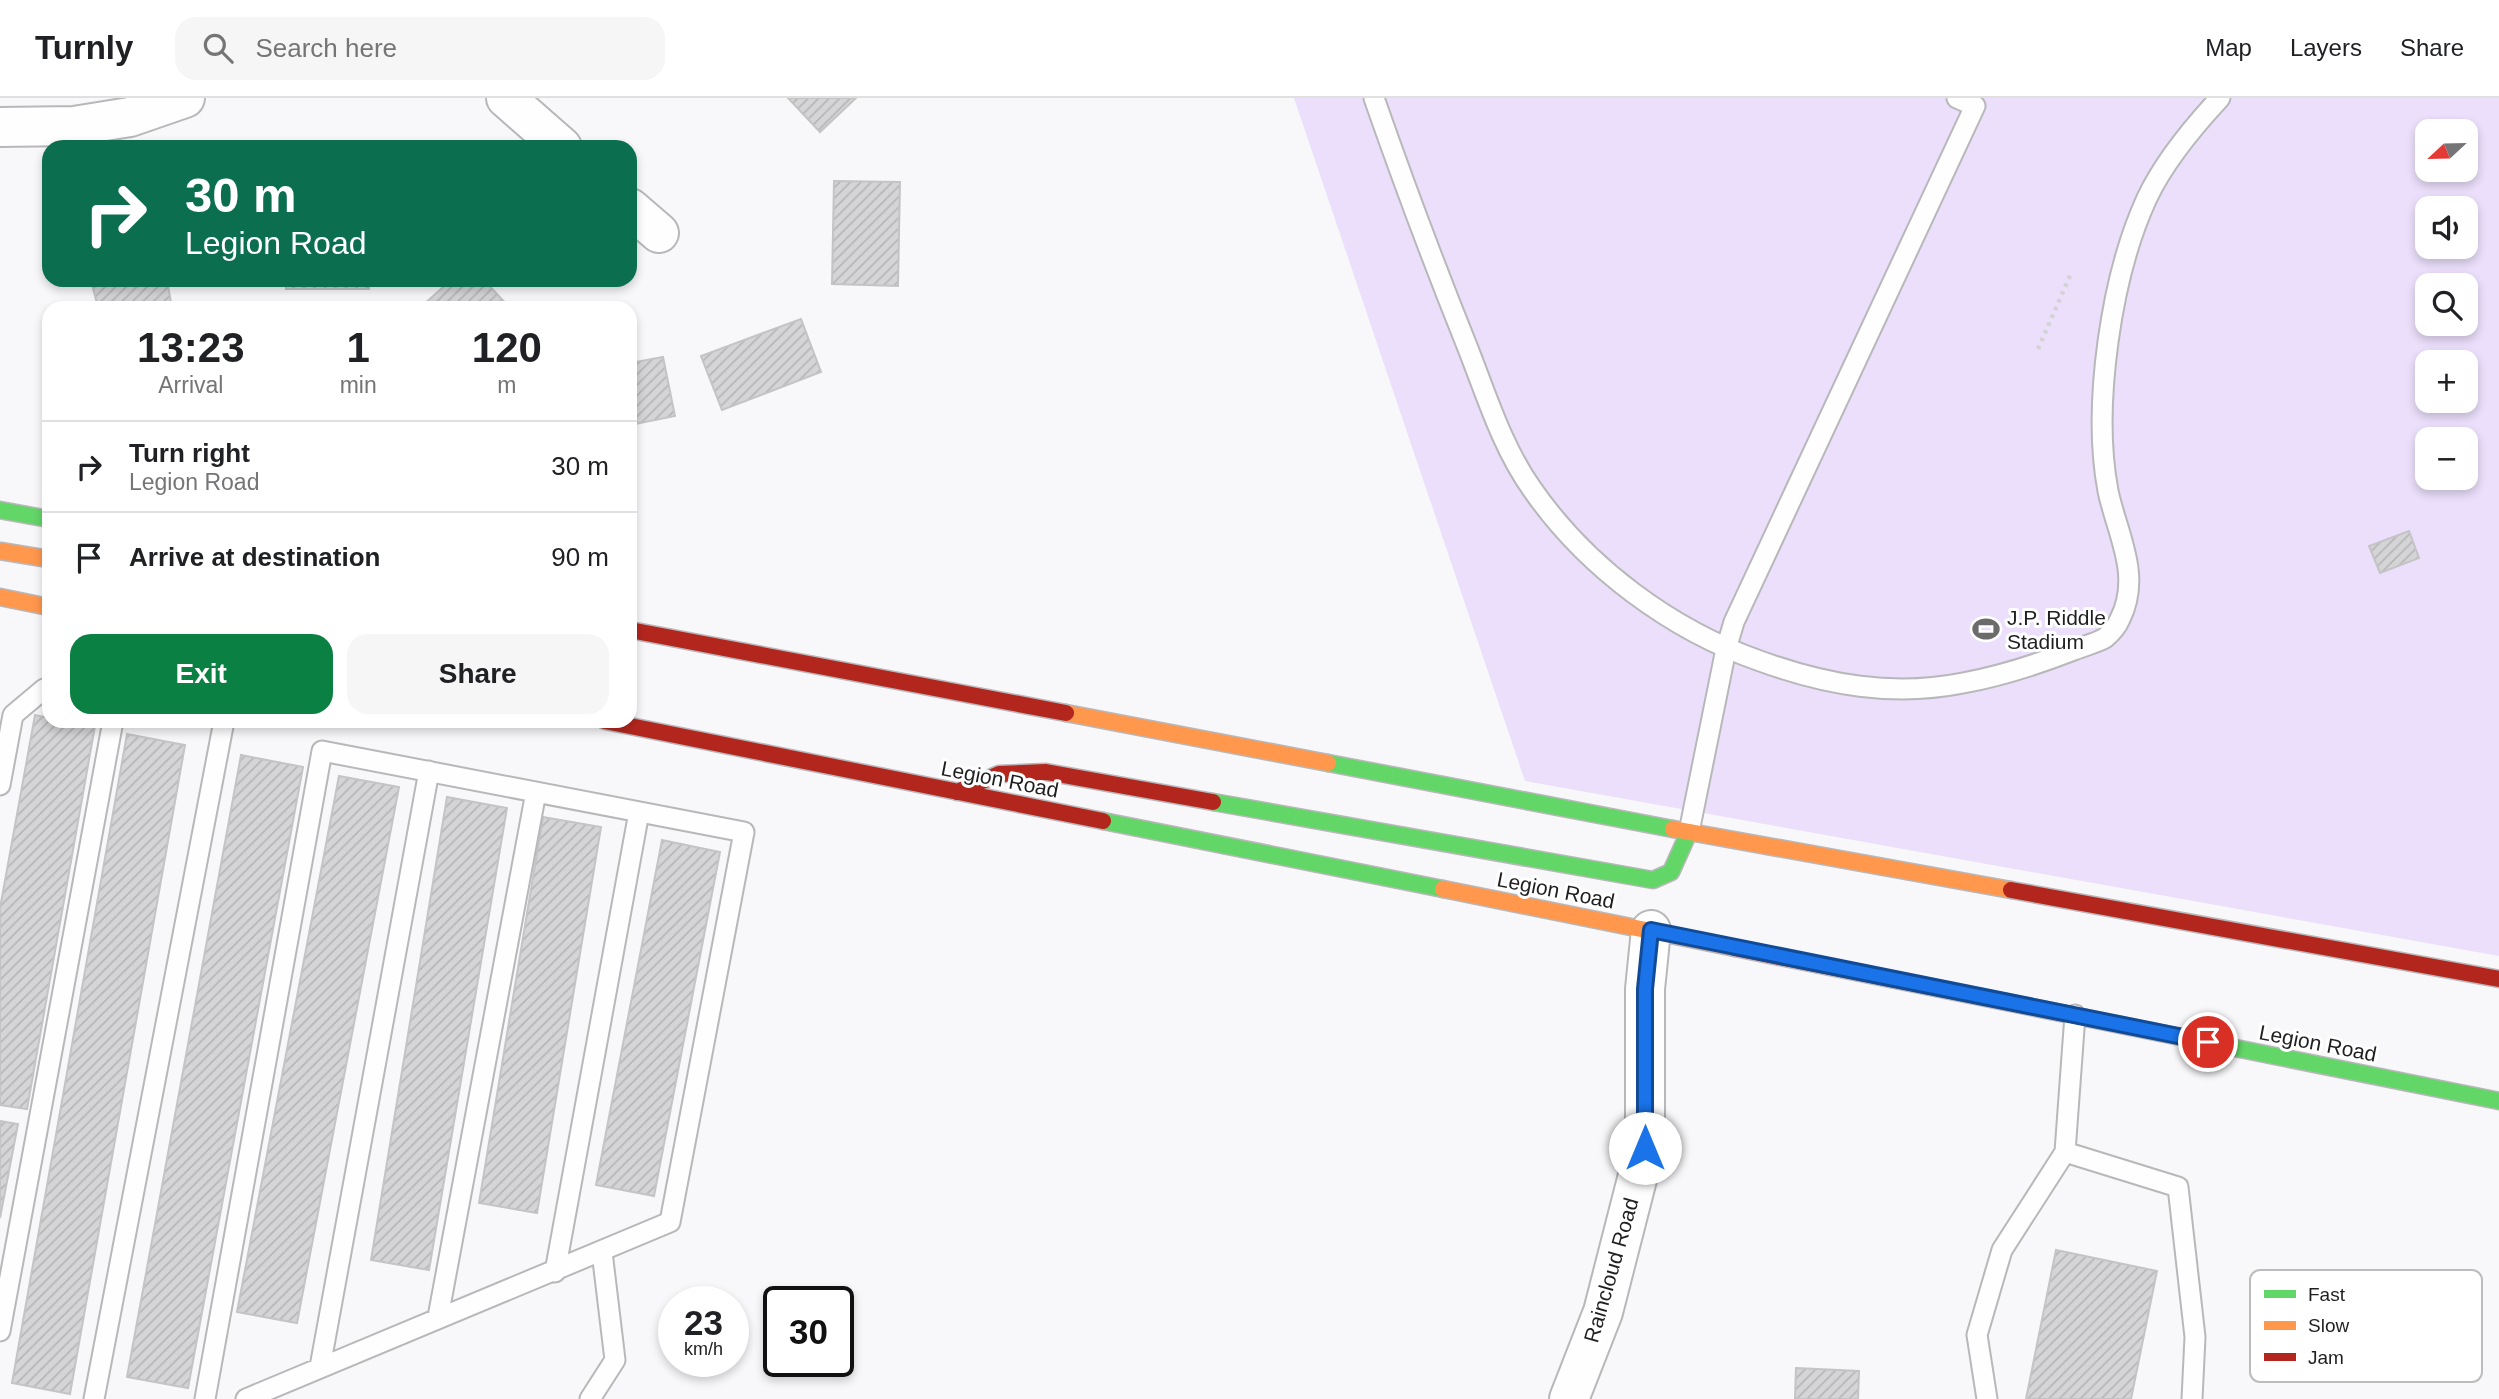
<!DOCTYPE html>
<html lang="en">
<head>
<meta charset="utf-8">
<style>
	:root { --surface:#fff; --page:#f6f6f6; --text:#202124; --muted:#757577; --line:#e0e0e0; --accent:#0b8043 }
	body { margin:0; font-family:Helvetica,sans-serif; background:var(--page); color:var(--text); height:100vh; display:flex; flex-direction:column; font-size:26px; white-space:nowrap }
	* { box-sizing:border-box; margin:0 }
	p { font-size:23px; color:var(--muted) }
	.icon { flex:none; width:38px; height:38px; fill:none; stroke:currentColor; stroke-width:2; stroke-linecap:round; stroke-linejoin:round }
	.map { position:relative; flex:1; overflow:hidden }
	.drawer { position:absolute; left:42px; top:203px; width:595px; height:427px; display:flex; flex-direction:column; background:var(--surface); border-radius:21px; box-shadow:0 4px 10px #0003 }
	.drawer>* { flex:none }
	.banner { position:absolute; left:42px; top:42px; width:595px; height:147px; border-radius:21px; box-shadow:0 4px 10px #0003; background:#0b6e4f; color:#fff; overflow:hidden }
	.needle { width:46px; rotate:248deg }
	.controls { position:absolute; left:2415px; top:21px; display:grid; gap:14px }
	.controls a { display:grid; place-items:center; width:63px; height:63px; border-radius:14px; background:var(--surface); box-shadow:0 4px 10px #0003; font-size:35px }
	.speed { position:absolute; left:658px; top:1188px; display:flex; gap:14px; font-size:35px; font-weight:700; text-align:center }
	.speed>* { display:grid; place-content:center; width:91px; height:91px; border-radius:50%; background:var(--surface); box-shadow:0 4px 10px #0003; line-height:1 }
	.speed small { font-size:18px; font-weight:400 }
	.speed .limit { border:4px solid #111; border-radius:10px; background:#fff; color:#111 }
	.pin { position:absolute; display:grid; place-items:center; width:60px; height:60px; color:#fff; margin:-30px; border:4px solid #fff; border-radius:50%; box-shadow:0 2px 7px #0007 }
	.me { position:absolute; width:77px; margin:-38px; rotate:0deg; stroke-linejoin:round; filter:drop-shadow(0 0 5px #0008) }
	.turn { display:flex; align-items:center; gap:24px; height:147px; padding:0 28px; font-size:32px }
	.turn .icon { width:91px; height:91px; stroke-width:2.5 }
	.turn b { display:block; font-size:49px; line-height:60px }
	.eta { display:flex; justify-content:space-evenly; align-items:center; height:119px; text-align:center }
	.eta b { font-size:42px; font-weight:700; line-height:49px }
	.button { display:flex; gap:14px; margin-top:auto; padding:14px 28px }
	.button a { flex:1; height:80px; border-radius:21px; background:var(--accent); color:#fff; font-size:28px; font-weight:700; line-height:80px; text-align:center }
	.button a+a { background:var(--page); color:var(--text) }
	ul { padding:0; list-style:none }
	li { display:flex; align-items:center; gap:21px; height:91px; padding:0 28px; border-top:2px solid var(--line) }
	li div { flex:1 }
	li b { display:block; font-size:26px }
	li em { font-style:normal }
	header { display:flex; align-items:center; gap:42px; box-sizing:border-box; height:98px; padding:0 35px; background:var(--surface); border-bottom:2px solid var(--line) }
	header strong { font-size:33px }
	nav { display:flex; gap:38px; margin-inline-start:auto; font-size:24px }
	.search { width:490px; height:63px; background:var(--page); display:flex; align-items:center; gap:18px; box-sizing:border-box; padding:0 24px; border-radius:21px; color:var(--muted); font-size:26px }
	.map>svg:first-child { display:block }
	.green { fill:#ebdffb; fill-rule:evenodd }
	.building { fill:url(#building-hatch); stroke:#c4c3c5; stroke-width:2 }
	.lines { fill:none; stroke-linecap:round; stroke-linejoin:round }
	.lane-casing { stroke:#b8b7b9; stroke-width:23 }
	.street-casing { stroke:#b8b7b9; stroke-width:42 }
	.fast-casing { stroke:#b8b7b9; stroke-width:19 }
	.slow-casing { stroke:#b8b7b9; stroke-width:19 }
	.jam-casing { stroke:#b8b7b9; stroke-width:19 }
	.path { stroke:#d3d3d4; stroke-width:4.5; stroke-dasharray:3.5 5; stroke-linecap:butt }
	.lane { stroke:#fefefe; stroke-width:19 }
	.street { stroke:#fefefe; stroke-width:38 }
	.fast { stroke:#63d668; stroke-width:16 }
	.slow { stroke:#ff974d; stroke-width:16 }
	.jam { stroke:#b3261e; stroke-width:16 }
	.route-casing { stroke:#114b97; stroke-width:18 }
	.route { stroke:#1a73e8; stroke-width:12 }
	.labels { text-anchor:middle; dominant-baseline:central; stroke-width:6; stroke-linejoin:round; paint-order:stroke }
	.poi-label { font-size:21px; fill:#201f20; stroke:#fff; text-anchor:start }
	.street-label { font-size:21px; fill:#201f20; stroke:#fff }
	.key { fill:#fff; stroke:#bcbcbc; stroke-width:2 }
	.key-label { font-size:19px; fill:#201f20 }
</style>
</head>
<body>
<header>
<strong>Turnly</strong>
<div class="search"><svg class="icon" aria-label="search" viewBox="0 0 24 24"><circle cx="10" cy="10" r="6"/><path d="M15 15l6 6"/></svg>Search here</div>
<nav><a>Map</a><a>Layers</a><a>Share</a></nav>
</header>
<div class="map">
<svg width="2499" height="1301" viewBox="0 0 2499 1301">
	<defs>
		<pattern id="building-hatch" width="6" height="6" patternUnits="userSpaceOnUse" patternTransform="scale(1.75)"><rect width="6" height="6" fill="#d5d4d6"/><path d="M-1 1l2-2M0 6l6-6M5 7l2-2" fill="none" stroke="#b7b6b7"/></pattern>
	</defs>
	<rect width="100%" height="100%" fill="#f8f7f9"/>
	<path class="green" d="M1294 0H2499V858L1525 683ZM2427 33H2466V72H2427ZM2427 110H2466V149H2427ZM2427 187H2466V226H2427ZM2427 264H2466V303H2427ZM2427 341H2466V380H2427Z"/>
	<path class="building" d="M788 0H856L820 34Z
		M834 83 900 84 898 188 832 186Z
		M91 182H167L172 210H98Z
		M286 182H369V191H286Z
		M451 182H484L510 210H423L422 208Z
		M801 221 821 274 722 312 701 258Z
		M663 259 675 318 630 327V265Z
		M2409 433 2419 460 2380 475 2369 448Z
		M35 617 49 620V623H68L95 628 27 1011 0 1007V810Z
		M127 636 185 647 70 1296 12 1285Z
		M241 657 303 669 188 1290 127 1279Z
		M339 678 399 689 297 1225 237 1214Z
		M447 699 507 710 429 1172 371 1162Z
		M543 719 601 729 537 1115 479 1105Z
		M662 742 720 754 654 1098 596 1087Z
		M0 1023 18 1026 0 1120Z
		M2056 1152 2157 1173 2131 1301H2026Z
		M1796 1270 1859 1273 1858 1301H1795Z"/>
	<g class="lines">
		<defs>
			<path id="lane" d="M1374 0C1403 83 1434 166 1467 248 1486 296 1502 349 1532 391 1586 469 1671 532 1760 563 1826 587 1893 599 1963 585 2001 578 2038 566 2074 552 2084 548 2096 545 2105 540 2111 535 2117 528 2120 521 2142 477 2117 436 2108 393 2092 308 2111 178 2147 100 2164 64 2193 29 2220 0
				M0 687 13 617 44 591H49
				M1689 734 1726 551 1734 524 1975 8 1957 0
				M2065 1054 2178 1089 2195 1239 2192 1301
				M555 1174 639 714
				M438 1219 536 694
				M0 1233 113 623
				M320 1269 429 673
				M94 1301 224 623
				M205 1301 322 653 744 734 670 1124 246 1301
				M590 1301 615 1262 602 1154
				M1987 1301 1977 1237 2002 1152 2065 1054 2075 917"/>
			<path id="street" d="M506 0 562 49
				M0 29 74 28 130 19 185 0
				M630 110 659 135
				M1569 1301 1603 1214 1645 1050V891L1651 832"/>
			<path id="fast" d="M0 412 49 421
				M1328 665 1673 731
				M1213 704 1653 782 1671 774 1689 734
				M1103 723 1443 791
				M2086 920 2499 1003"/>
			<path id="slow" d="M0 453 49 461
				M0 499 49 509
				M1066 615 1328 665
				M1673 731 2011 792
				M1443 791 1735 850"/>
			<path id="jam" d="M630 532 1066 615
				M605 623 1103 723
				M957 694 999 676 1046 674 1213 704
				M2011 792 2499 881
				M1735 850 2086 920"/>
		</defs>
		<use href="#lane" class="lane-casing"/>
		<use href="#street" class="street-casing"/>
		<use href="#fast" class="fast-casing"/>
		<use href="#slow" class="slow-casing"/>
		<use href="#jam" class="jam-casing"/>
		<path class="path" d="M2038 251 2072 173"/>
		<use href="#lane" class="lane"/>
		<use href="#street" class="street"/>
		<use href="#fast" class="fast"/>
		<use href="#slow" class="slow"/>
		<use href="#jam" class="jam"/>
	</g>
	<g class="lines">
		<defs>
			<path id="route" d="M1645 1050V891L1651 832 2208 944"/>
		</defs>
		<use href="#route" class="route-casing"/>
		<use href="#route" class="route"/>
	</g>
	<defs>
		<symbol id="stadium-bare" viewBox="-9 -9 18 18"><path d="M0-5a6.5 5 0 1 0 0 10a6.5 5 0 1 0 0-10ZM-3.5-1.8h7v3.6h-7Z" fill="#6c6b6c" stroke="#fff" stroke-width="2.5" paint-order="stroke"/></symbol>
	</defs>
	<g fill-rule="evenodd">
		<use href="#stadium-bare" x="1967" y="512" width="38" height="38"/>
	</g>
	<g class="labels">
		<g class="poi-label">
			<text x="2007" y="519">J.P. Riddle<tspan x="2007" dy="24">Stadium</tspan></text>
		</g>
		<g class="street-label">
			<text transform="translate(1000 681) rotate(11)">Legion Road</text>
			<text transform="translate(1556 792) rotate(11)">Legion Road</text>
			<text transform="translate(2318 945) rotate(11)">Legion Road</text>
			<text transform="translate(1611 1172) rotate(-74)">Raincloud Road</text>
		</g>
	</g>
	<rect x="2250" y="1172" width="232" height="112" rx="10" class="key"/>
	<rect x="2264" y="1192" width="32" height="8" fill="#63d668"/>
	<rect x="2264" y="1223" width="32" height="9" fill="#ff974d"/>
	<rect x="2264" y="1255" width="32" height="8" fill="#b3261e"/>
	<g class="key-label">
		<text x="2308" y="1203">Fast</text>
		<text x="2308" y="1234">Slow</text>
		<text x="2308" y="1266">Jam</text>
	</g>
</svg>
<div class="controls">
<a><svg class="needle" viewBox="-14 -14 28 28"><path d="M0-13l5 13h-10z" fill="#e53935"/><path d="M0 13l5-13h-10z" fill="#757577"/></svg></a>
<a><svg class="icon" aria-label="sound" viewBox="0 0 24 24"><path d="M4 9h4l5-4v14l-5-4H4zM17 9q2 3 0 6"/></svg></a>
<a><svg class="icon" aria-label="search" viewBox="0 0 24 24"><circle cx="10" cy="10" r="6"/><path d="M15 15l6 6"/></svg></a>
<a>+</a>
<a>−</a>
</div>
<div class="speed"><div>23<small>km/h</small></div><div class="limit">30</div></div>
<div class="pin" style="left:2208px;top:944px;background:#d93025"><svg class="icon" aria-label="arrive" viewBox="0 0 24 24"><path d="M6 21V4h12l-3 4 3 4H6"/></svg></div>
<svg class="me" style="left:1645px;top:1050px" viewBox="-20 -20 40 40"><circle r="19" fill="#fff"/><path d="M0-13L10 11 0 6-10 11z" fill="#1a73e8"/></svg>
<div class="banner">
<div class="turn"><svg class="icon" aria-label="right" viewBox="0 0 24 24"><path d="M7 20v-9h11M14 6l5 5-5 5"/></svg><div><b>30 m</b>Legion Road</div></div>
</div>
<section class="drawer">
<div class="eta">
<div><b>13:23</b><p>Arrival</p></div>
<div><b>1</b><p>min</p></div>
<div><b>120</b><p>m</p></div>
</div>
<ul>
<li><svg class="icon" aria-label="right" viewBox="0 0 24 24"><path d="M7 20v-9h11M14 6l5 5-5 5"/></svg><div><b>Turn right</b><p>Legion Road</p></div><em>30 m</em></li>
<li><svg class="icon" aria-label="arrive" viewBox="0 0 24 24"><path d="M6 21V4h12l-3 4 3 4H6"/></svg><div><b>Arrive at destination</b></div><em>90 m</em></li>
</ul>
<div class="button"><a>Exit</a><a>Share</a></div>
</section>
</div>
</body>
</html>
